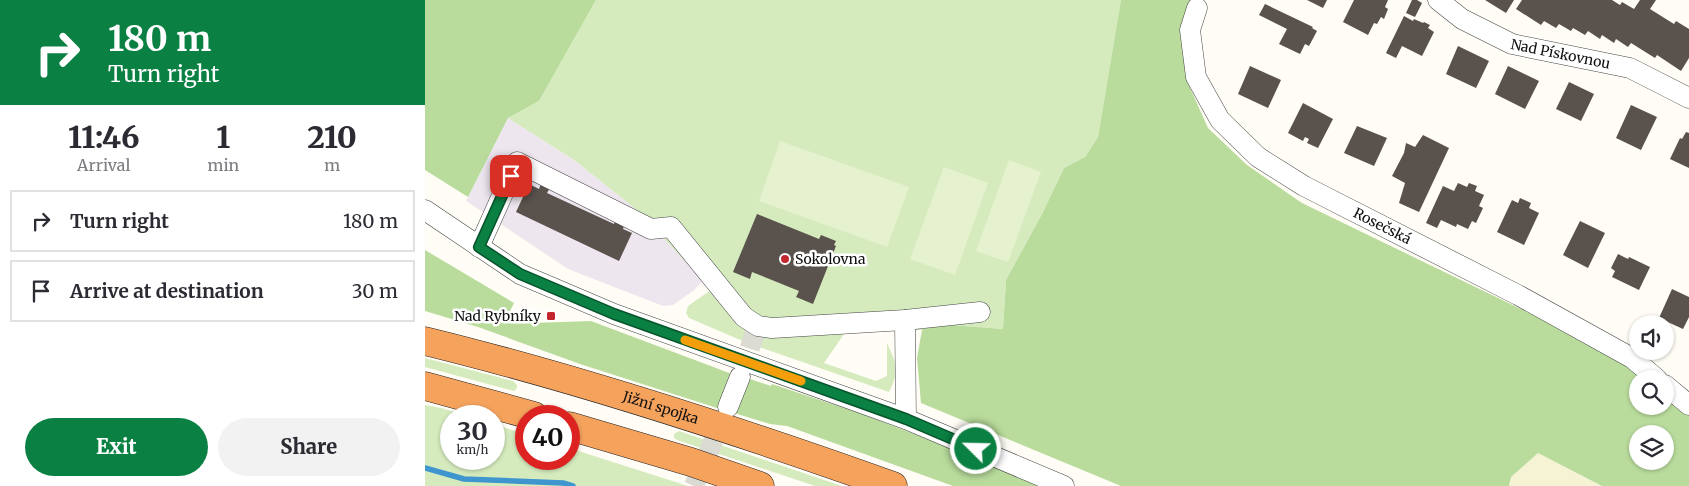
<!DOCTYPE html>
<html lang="en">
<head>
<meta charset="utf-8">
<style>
	:root { --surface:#fff; --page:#f2f2f3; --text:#2b2b33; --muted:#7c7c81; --line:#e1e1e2; --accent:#0b8043 }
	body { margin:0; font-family:Merriweather,serif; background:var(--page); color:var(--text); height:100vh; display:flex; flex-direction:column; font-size:19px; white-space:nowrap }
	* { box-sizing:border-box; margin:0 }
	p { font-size:16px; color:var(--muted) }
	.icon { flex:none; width:28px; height:28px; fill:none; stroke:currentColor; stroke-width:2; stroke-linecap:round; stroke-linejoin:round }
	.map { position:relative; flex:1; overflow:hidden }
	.side { display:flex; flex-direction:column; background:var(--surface); width:425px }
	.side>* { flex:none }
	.hud { background:#0b8043; color:#fff; overflow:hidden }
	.tools { position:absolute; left:1204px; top:315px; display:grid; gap:10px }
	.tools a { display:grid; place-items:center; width:45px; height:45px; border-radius:50%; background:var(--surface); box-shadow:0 1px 4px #0004; font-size:25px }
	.speed { position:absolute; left:15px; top:405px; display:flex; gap:10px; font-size:25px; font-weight:700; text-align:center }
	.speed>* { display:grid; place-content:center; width:65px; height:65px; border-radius:50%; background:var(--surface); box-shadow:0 1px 4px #0004; line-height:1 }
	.speed small { font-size:12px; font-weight:400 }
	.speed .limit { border:8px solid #d22; background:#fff; color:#111 }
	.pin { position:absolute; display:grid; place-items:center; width:42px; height:42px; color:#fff; margin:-21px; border-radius:10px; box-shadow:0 2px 8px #0006 }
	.me { position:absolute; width:55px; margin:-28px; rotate:293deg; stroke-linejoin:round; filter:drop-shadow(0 0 4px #0008) }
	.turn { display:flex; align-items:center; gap:18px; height:105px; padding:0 25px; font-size:22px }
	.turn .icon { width:65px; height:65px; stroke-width:2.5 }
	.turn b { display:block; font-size:35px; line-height:42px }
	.eta { display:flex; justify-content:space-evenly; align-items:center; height:85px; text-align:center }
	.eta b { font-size:30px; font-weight:800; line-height:35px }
	.primary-button { display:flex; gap:10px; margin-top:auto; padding:10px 25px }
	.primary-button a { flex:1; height:58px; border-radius:30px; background:var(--accent); color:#fff; font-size:20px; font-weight:800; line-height:58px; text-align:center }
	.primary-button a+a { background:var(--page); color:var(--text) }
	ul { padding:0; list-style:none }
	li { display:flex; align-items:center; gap:15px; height:62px; margin:0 10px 8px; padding:0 15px; border:2px solid var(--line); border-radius:0px }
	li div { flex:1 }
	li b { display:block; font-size:19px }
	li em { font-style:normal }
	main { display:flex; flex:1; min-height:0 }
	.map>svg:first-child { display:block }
	.industrial { fill:#eee6ef }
	.farmland { fill:#f6f3d4 }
	.green { fill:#d5ebbd }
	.forest { fill:#b9dc9c; fill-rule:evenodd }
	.pitch { fill:#e6f2cf }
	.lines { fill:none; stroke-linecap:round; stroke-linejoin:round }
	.stream { stroke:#3f96cf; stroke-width:5.5 }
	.building { fill:#5a524d }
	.minor-tunnel { stroke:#dbdad3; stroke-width:20; stroke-dasharray:20 10; stroke-linecap:butt }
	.minor-casing { stroke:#444; stroke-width:21 }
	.highway-casing { stroke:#222; stroke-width:29 }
	.minor { stroke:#fff; stroke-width:20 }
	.highway { stroke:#f5a25d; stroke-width:28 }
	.route-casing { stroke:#07532c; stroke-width:12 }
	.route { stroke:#0b8043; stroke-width:9 }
	.slow { stroke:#f59e0b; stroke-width:9 }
	.poi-dot { fill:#c4262e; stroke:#fff; stroke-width:2 }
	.labels { text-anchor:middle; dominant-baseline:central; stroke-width:5; stroke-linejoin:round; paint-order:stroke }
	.street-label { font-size:14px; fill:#111; stroke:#fff }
	.poi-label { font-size:14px; fill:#111; stroke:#fff; text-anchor:start }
</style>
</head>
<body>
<main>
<section class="side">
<div class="hud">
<div class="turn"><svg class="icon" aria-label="right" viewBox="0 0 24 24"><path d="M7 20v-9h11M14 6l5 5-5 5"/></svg><div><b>180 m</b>Turn right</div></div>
</div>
<div class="eta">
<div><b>11:46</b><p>Arrival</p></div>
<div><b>1</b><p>min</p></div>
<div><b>210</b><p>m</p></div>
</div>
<ul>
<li><svg class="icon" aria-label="right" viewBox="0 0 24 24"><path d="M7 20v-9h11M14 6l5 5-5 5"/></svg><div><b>Turn right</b></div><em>180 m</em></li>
<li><svg class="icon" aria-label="arrive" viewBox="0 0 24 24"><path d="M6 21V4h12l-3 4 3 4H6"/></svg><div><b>Arrive at destination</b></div><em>30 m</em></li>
</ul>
<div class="primary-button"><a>Exit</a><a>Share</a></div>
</section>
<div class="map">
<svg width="1264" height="486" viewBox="0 0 1264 486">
	<rect width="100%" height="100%" fill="#fffdf5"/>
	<path class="industrial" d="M83 118 149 160 217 214 278 281 268 291 248 305 238 306 143 269 41 201Z"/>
	<path class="farmland" d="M1113 453 1177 486H1084L1086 477Z"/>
	<path class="green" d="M171 0H696L673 137 660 157 639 168 617 214 581 280 578 329 513 324 497 330H419V334L399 363 451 381 462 376V343C471 362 475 372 464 392L320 342 264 318 261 313 263 306 286 290 217 214 149 160 83 118 114 101Z
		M0 358 88 381 92 385V388L89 391 85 390 0 367Z
		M0 405 16 408 43 416H26V459H69V424L101 435V459H144V448L263 486H0Z
		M254 431 417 486H390L252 440 249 438V434Z"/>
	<path class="forest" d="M0 0H171L114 101 83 118 43 197 0 170Z
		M696 0H773L762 81 783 128 822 165 877 203 1199 359 1223 379H1212V406H1240V393L1264 414V486H1177L1113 453 1086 477 1084 486H696L496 403 492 358 497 330 513 324 578 329 581 280 617 214 639 168 660 157 673 137ZM1212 434H1240V461H1212Z
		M0 250 89 303 85 311 107 323 166 321 307 374 295 409 155 364 53 327 0 311Z
		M319 377 346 386 347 384 437 414 626 486H528L362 426 345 424 306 412Z"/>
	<path class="pitch" d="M355 141 484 187 462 247 334 201Z
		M584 160 616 172 583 262 551 251Z
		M519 167 563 183 530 275 485 259Z"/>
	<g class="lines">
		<path class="stream" d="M0 468 39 479 138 483 148 486"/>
	</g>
	<path class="building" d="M882 0H902L898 8Z
		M929 0H963L960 7 963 9 959 19 956 17 952 24 949 23 943 35 918 22Z
		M987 0H992L997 3 990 17 981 13Z
		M1060 0H1089L1081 13Z
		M1097 0H1187L1195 5 1197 2 1209 9 1215 0H1231L1225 9 1249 24 1251 21 1264 29V58L1256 71 1232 55 1230 58 1206 43 1203 47 1191 39 1189 43 1177 35 1175 39 1163 31 1160 35 1148 28 1146 31 1134 24 1131 28 1119 21 1116 25 1091 9Z
		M840 4 888 27 887 28 892 31 884 46 880 44 875 54 854 44 862 29 834 15Z
		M979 16 988 21 989 19 998 23 999 22 1005 25 1003 28 1009 32 997 56 977 46 971 58 961 53Z
		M1033 46 1064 61 1051 88 1021 74Z
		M825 66 856 80 843 108 813 94Z
		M1083 66 1114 81 1100 109 1070 94Z
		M1144 82 1169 94 1156 121 1131 109Z
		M878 103 908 119 893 148 882 143 884 139 880 137 878 141 863 133Z
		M1206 105 1232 117 1216 150 1191 138Z
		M932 126 962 138 949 166 919 153Z
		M1261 132 1264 133V168L1245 159 1255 138 1257 139Z
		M998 135 1024 148 994 212 974 203 980 183 967 176 979 153 981 143 990 147Z
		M117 181 126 186 122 193 189 224 192 217 201 221 198 229 207 233 194 261 91 212 104 184 114 189Z
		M1033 183 1042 187 1044 183 1052 186 1050 191 1059 195 1054 206 1058 208 1051 223 1047 221 1043 229 1032 224 1031 227 1016 220 1012 228 1001 223 1018 186 1029 191Z
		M1095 198 1106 203 1104 208 1114 213 1099 245 1072 232 1087 200 1093 203Z
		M332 214 394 239 396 235 411 241 409 245 411 246 388 304 371 297 374 291 327 272 325 279 308 272Z
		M1155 221 1180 233 1163 268 1138 255Z
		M1193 254 1203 259 1204 257 1225 267 1214 290 1187 277 1190 271 1186 268Z
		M1247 289 1264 297V317L1258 329 1234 318Z"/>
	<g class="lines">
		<path class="minor-tunnel" d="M315 377 331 330
			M269 486 300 414"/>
		<defs>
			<g id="minor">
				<path id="s1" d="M1013 0 1037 19 1087 44 1205 68 1264 98"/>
				<path id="s2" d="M772 8 765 30 771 77 795 120 833 157 879 186 1093 295 1207 358 1232 379"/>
				<path d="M0 210 95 274 189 314 481 419 639 486"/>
				<path d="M54 247 92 162 226 229 246 227 319 317 333 326 347 328 480 320 555 312"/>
				<path d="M480 320 481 419"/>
				<path d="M1240 385 1264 405"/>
				<path d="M303 407 315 377"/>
			</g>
			<g id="highway">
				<path id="s3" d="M0 341C159 380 314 431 468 486"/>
				<path d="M0 386 109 416"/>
				<path d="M144 426 266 462 335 486"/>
			</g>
		</defs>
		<use href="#minor" class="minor-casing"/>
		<use href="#highway" class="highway-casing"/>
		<use href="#minor" class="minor"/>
		<use href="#highway" class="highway"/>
	</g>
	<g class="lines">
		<defs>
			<path id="route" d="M86 176 54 247 95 274 189 314 481 419 551 449"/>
		</defs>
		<use href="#route" class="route-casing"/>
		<use href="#route" class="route"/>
		<path class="slow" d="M260 340 376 381"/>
	</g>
	<g class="poi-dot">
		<circle cx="360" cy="259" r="5"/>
		<rect x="121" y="311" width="10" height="10" rx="2.5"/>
	</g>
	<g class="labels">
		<g class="street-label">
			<text stroke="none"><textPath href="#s1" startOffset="136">Nad Pískovnou</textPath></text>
			<text stroke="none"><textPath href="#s2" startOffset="315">Rosečská</textPath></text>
			<text stroke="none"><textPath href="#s3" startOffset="245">Jižní spojka</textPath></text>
		</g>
		<g class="poi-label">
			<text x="370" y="259">Sokolovna</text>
			<text x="116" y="316" text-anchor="end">Nad Rybníky</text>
		</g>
	</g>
</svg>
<div class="tools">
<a><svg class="icon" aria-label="sound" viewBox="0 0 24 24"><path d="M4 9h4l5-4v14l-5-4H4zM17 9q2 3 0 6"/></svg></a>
<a><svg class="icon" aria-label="search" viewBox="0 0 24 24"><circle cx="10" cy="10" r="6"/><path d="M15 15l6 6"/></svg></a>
<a><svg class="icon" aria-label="layers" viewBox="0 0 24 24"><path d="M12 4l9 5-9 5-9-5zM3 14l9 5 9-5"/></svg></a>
</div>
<div class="speed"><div>30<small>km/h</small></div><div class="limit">40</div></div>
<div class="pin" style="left:86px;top:176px;background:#d93025"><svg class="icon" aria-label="arrive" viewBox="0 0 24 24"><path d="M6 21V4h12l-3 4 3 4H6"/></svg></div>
<svg class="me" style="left:551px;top:449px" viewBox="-20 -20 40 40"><circle r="17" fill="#0b8043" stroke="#fff" stroke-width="3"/><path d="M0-11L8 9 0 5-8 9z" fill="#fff"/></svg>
</div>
</main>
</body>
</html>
